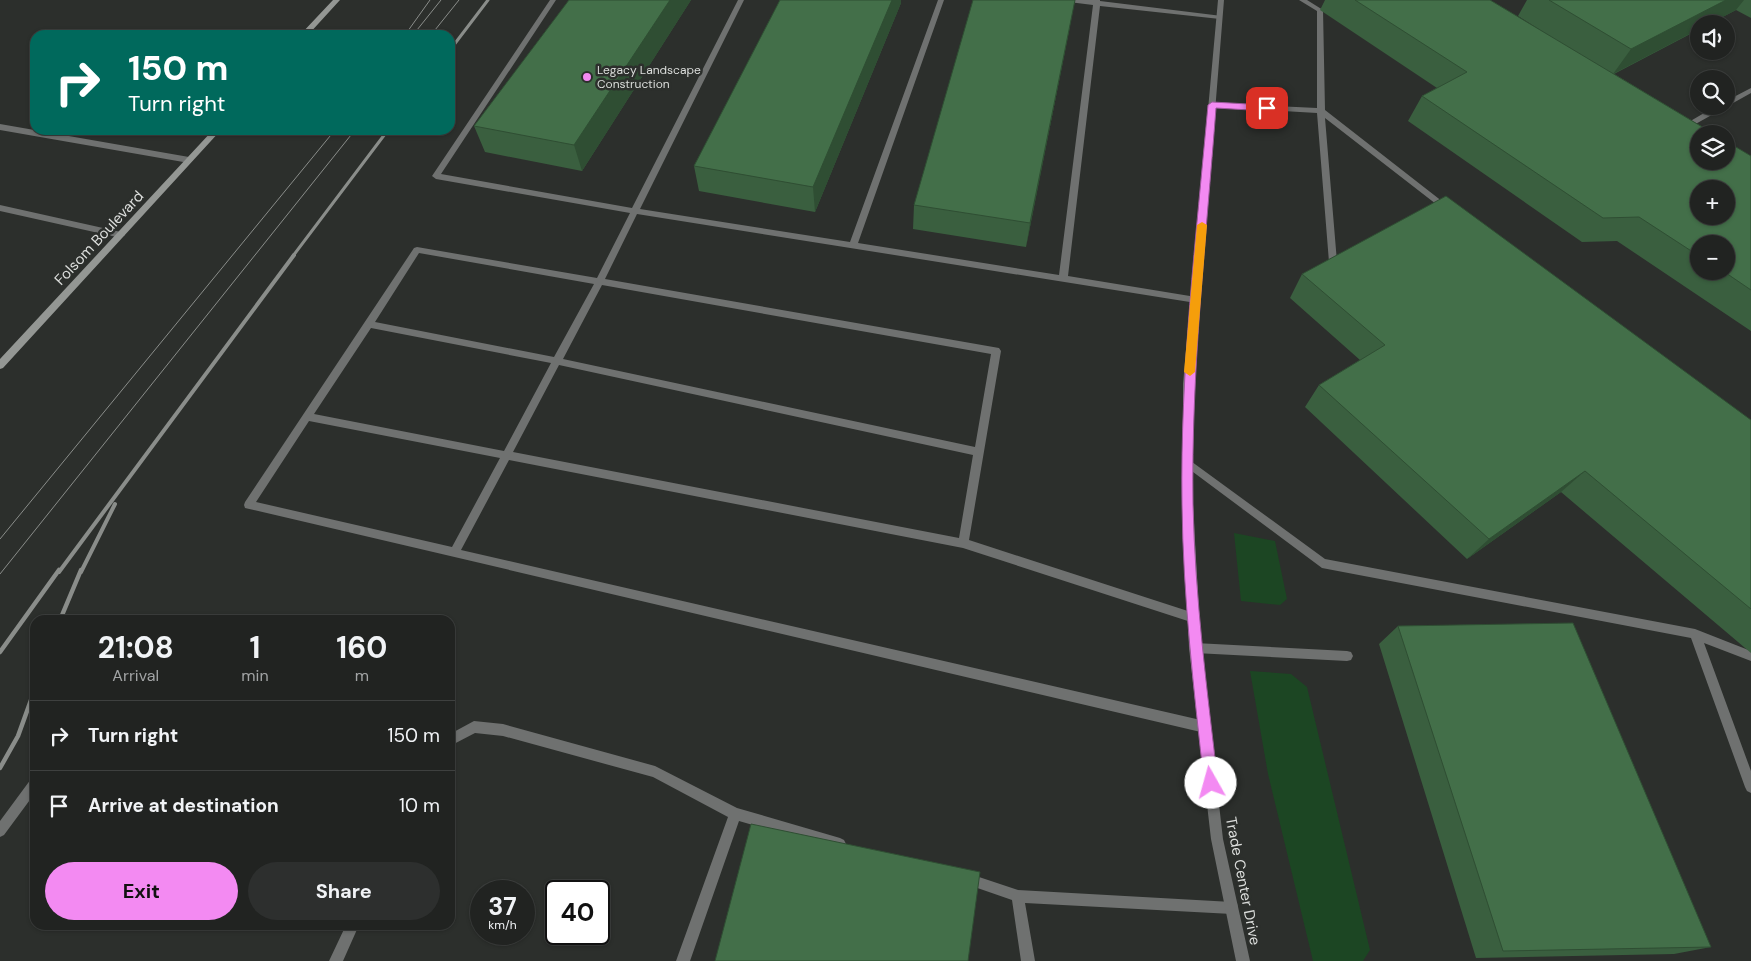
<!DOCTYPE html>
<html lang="en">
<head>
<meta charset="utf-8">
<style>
	:root { --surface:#212321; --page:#2d2f2e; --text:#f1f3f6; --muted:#a2a4a5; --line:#3e403f; --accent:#f38af2 }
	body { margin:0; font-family:"DM Sans",sans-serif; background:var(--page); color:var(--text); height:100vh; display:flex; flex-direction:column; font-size:19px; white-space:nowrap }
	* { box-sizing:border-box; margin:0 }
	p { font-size:16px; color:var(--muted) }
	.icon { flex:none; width:28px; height:28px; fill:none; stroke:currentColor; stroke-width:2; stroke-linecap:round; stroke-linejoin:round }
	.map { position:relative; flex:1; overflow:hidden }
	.details { position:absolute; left:30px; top:615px; width:425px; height:315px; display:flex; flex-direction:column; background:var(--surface); border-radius:15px; box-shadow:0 1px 4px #0004,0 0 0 1px var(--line) }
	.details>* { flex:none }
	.guide { position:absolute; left:30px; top:30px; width:425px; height:105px; border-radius:15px; box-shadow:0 1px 4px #0004,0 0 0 1px var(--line); background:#00695c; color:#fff; overflow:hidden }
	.tools { position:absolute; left:1690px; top:15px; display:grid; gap:10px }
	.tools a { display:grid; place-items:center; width:45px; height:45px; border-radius:50%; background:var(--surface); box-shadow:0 1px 4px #0004,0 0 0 1px var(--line); font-size:25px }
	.speed { position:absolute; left:470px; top:880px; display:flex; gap:10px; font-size:25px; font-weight:700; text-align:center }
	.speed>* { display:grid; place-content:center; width:65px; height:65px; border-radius:50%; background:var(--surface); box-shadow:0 1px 4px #0004,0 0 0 1px var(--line); line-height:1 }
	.speed small { font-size:12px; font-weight:400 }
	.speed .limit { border:2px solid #111; border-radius:8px; background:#fff; color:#111 }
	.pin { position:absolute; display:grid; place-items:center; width:42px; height:42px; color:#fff; margin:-21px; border-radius:10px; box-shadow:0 2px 8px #0006 }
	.me { position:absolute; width:55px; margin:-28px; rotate:353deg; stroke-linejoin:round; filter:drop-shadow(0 0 4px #0008) }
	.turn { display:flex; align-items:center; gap:18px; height:105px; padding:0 15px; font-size:22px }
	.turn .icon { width:65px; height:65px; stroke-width:2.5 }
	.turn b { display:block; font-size:35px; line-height:42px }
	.eta { display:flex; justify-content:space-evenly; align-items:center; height:85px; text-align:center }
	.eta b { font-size:30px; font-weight:700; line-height:35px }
	.cta { display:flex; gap:10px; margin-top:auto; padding:10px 15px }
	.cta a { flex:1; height:58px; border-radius:30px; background:var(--accent); color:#111; font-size:20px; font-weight:700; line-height:58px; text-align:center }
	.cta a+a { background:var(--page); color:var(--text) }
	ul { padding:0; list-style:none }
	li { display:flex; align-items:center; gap:15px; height:70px; padding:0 15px; border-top:1px solid var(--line) }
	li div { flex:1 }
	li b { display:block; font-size:19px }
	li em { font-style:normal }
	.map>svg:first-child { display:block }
	.green { fill:#1c4623 }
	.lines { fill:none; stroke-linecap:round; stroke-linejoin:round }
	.service { fill:#6f7170; fill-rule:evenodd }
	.tertiary { fill:#6f7170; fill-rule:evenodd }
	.secondary { fill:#949794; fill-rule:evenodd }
	.tram { stroke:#8a8d8a; stroke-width:1 }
	.rail-far2 { stroke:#8a8d8a; stroke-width:3 }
	.rail-far1 { stroke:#8a8d8a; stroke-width:4 }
	.rail { stroke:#8a8d8a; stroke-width:4.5 }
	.wall { fill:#3a5f3f; fill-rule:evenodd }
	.shaded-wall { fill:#2f4e33 }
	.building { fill:#436f49; stroke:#2f4e33; fill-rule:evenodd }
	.route { fill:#f38af2; stroke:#9e5a9d }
	.slow { fill:#f59e0b }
	.poi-dot { fill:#f38af2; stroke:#2c2f2c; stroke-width:2 }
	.labels { text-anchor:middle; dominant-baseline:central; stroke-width:5; stroke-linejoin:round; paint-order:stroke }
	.far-poi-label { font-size:12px; fill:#dbdddb; stroke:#2c2f2c; text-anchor:start }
	.street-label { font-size:15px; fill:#dbdddb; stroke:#2c2f2c }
</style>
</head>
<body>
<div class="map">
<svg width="1751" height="961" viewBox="0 0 1751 961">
	<rect width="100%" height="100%" fill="#2c2f2c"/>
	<path class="green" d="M1234 533 1275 541 1287 599 1280 605 1241 601Z
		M1250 671 1291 674 1307 687 1370 950 1363 961H1313L1268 774Z"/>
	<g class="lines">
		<path class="service" d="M550 0H556L441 174 632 208 738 0H744L640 209 850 242 938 0H944L858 243 1059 275 1093 5 1069 2 1066 0H1100V1L1222 16V18L1220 19 1100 6 1068 276 1196 297 1200 300 1199 302 1196 303 637 214 605 279 999 348 1001 351 969 540 1194 613 1198 614 1199 618 1198 622 1194 623 963 548 509 460 461 550 1205 721 1209 723 1211 727 1209 731 1205 733 245 508 244 505 245 502 414 248 417 247 597 278 630 213 436 179 432 176ZM419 253 594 284 554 357 375 322ZM602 285 991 354 975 447 563 359ZM371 328 551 363 504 451 314 414ZM559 365 973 455 959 538 513 452ZM309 421 500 458 452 547 256 502Z
			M1299 0H1307L1323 10 1325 110 1452 209 1451 211H1445L1325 118 1337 262 1333 265 1329 262 1317 113 1212 107 1208 105 1212 103 1317 108V11Z
			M1751 88V93L1692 126 1702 132 1703 134H1699V137L1682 126 1716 106H1726V101Z
			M0 124 189 157 193 160 189 163 0 130Z
			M0 205 121 232 125 235 121 238 0 211Z
			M1188 459 1325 559 1695 629 1751 651V661L1704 643 1751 771V793L1747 791 1745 787 1691 638 1322 568 1185 466 1183 463 1185 460Z
			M1195 643 1347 651 1351 652 1353 656 1351 660 1347 661 1195 653 1191 652 1189 648 1191 644Z
			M474 721 503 724 655 766 737 808 840 838 844 840 846 844 844 848 840 850 739 821 690 961H676L728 817 653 777 503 736 475 733 450 746V734Z
			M35 777V793L4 835 0 837V821L31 779Z
			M967 873 1018 890 1232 902 1237 903 1238 908 1237 913 1232 914 1025 903 1035 961H1021L1012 900 963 883 961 879 963 875Z
			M346 925H359L343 961H329Z"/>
		<path class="tertiary" d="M1218 0H1224L1193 384V505L1201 648 1223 839 1250 961H1236L1211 839 1189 648 1183 505V384Z"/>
		<path class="secondary" d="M333 0H340L308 35H300Z
			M213 130H221L3 368 0 369V359Z"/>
		<path class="tram" d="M405 35 430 0
			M413 35 441 0
			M431 35 459 0
			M0 539 335 130
			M0 574 355 130"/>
		<path class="rail-far2" d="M450 50 488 0
			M293 256 388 130"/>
		<path class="rail-far1" d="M59 572 294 255
			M81 572 115 504"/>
		<path class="rail" d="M60 620 81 570
			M0 652 59 570
			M0 768 18 736 35 689"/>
	</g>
	<path class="wall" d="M569 0H691L582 171 485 152 474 126Z
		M780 0H901V3L815 212 699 191 694 166Z
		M1325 0H1490L1556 40 1518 16 1527 0H1751V18L1736 10 1614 74 1751 156V331L1617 241 1582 242 1408 121 1422 96 1437 88 1320 10ZM1699 244 1726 271H1699Z
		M1070 26 1026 247 913 229 914 205Z
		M1302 274 1751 420V653L1561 492 1467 559 1305 407 1319 385 1360 360 1290 298Z
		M1398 626 1711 947 1674 954 1476 958 1379 644Z"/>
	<path class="shaded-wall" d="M670 0H691L582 171 574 145Z
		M892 0H901V3L815 212 813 187Z
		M1075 0 1070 26 1026 247 1030 223Z
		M1726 0H1744L1736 10 1709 24H1699V29L1613 74 1631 49Z
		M1585 471 1561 492 1467 559 1489 539Z"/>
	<path class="building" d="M569 0H670L574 145 474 126Z
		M780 0H892L813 187 694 166Z
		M973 0H1075L1030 223 914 205Z
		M1355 0H1490L1714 134H1699V161H1726V141L1751 156V290L1723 271H1726V244H1699V256L1639 217 1603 218 1422 96 1467 72ZM1699 189H1726V216H1699Z
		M1549 0H1726L1631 49Z
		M1446 196 1751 420V609L1585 471 1489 539 1319 385 1385 345 1302 274Z
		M1573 623 1711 947 1503 951 1398 626Z
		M751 824 980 872 968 961H715Z"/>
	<path class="route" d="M1212 102 1267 105 1271 108 1267 111 1216 108C1206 240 1191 372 1193 504 1195 598 1207 690 1218 783L1216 788 1211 790 1206 788 1204 783C1194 690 1183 598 1182 504 1180 371 1196 238 1208 105Z"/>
	<path class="slow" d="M1202 222 1207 225 1195 372 1190 376 1184 372 1197 225Z"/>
	<circle class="poi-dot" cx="587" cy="77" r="5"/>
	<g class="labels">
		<g class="far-poi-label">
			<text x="597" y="70">Legacy Landscape<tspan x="597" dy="14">Construction</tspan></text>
		</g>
		<g class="street-label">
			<text transform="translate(99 238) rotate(-47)">Folsom Boulevard</text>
			<text transform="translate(1243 881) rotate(79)">Trade Center Drive</text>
		</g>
	</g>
</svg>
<div class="tools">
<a><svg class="icon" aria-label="sound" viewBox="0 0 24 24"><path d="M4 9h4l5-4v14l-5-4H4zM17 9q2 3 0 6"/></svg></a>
<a><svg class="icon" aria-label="search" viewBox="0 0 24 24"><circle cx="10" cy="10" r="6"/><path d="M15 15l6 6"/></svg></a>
<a><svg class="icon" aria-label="layers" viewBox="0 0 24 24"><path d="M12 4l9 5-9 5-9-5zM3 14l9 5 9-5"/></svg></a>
<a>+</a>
<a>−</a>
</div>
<div class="speed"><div>37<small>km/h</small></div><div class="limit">40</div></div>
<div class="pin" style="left:1267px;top:108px;background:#d93025"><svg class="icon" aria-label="arrive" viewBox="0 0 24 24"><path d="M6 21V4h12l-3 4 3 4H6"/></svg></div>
<svg class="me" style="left:1211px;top:783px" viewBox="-20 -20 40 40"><circle r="19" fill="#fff"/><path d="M0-13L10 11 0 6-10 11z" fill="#f38af2"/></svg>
<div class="guide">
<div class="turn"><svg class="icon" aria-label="right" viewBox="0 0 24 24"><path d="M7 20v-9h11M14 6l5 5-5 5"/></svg><div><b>150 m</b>Turn right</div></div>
</div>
<section class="details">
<div class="eta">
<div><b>21:08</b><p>Arrival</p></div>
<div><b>1</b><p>min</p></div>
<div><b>160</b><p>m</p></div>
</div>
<ul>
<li><svg class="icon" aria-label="right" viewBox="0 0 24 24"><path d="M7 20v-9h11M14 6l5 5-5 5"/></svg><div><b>Turn right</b></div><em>150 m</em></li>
<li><svg class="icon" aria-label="arrive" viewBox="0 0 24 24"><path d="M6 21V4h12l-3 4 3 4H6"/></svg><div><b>Arrive at destination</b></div><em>10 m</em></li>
</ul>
<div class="cta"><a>Exit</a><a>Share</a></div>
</section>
</div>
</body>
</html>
